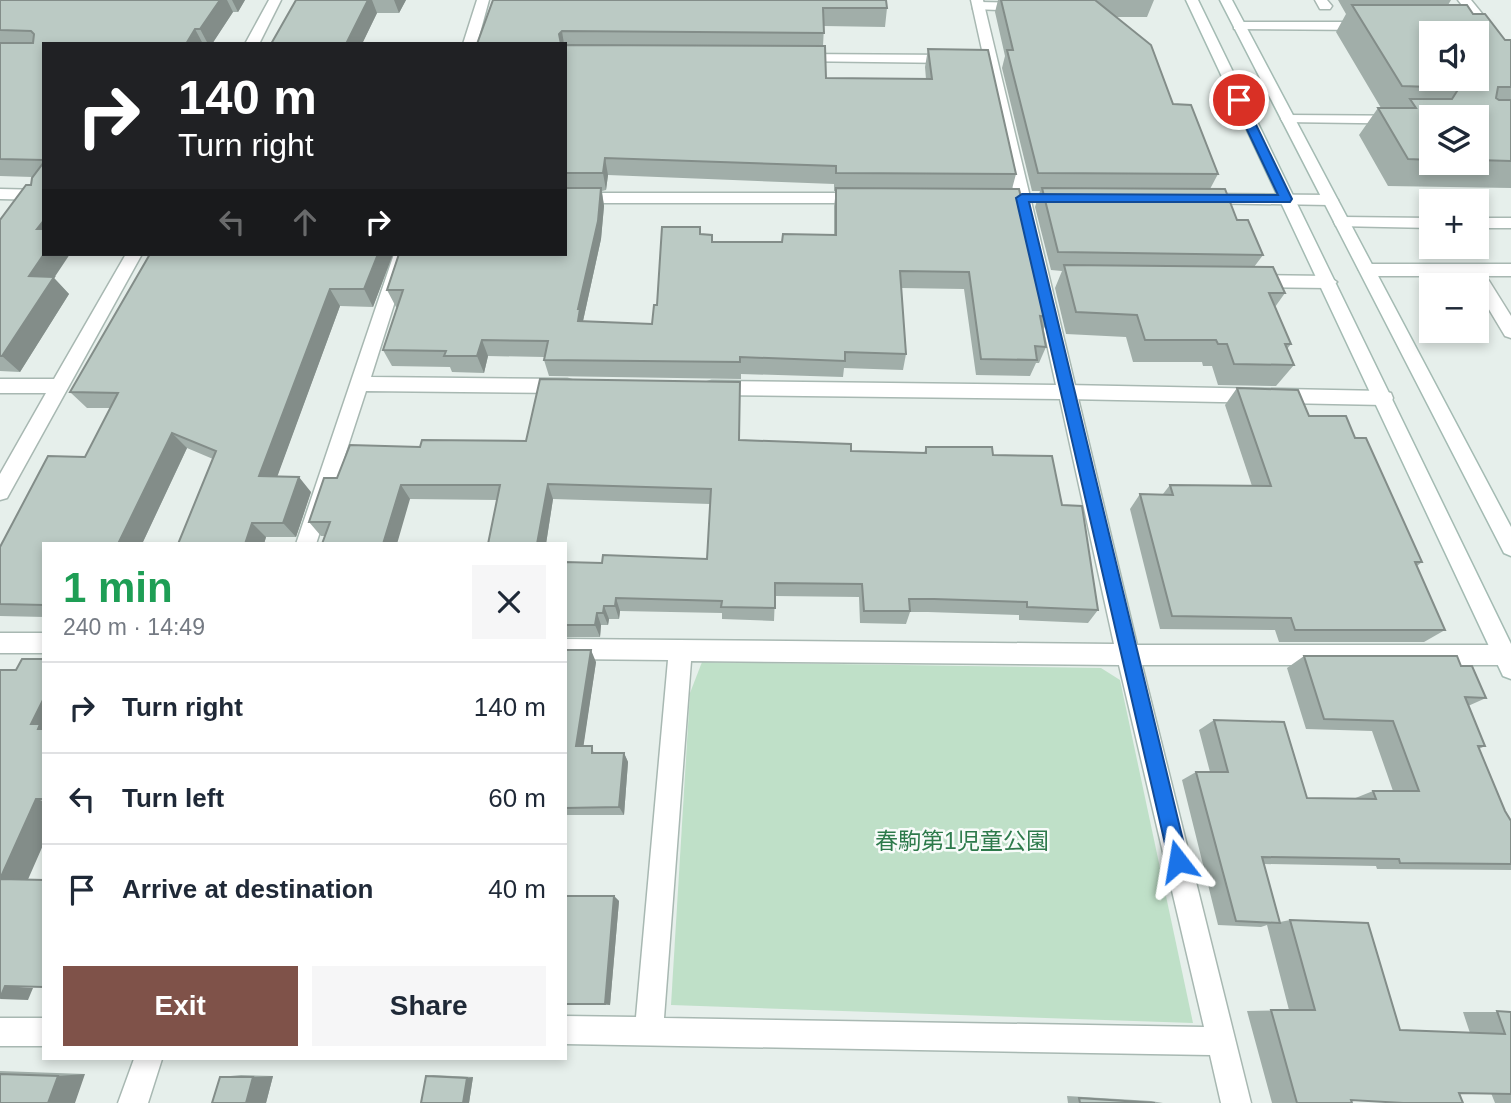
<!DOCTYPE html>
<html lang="en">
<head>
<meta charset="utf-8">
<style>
	:root { --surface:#fff; --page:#f6f6f7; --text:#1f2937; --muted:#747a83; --line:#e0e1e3; --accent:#7f5249 }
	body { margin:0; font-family:Helvetica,"Noto Sans JP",sans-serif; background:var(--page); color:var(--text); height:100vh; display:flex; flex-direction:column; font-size:26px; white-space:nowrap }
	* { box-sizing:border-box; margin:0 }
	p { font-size:23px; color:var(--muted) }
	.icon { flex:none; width:38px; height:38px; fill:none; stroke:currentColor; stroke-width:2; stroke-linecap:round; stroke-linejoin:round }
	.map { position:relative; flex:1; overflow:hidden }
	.sheet { position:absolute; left:42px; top:542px; width:525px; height:518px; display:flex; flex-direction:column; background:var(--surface); border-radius:0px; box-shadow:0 4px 10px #0003 }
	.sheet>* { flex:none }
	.guide { position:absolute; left:42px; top:42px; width:525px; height:214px; border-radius:0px; box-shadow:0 4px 10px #0003; background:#202124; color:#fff; overflow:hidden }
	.fabs { position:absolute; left:1419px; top:21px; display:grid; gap:14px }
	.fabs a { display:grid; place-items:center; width:70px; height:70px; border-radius:0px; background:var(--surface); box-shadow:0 4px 10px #0003; font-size:35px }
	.pin { position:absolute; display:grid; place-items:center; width:60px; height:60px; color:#fff; margin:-30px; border:4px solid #fff; border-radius:50%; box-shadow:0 2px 7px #0007 }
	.me { position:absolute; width:77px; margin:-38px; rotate:346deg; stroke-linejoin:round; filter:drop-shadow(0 0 5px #0008) }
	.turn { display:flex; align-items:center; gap:24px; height:147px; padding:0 21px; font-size:32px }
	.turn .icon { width:91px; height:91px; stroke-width:2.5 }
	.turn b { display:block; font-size:49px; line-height:60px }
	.lanes { display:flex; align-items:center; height:66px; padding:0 21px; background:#0003; justify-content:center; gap:35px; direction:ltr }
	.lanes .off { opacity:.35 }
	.round { display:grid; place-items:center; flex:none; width:74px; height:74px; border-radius:0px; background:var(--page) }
	.overview { display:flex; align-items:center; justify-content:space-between; height:119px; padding:0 21px }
	h1 { font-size:42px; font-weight:800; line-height:52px; color:#1e9e55 }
	.button { display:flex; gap:14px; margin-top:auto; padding:14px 21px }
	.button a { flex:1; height:80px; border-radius:0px; background:var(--accent); color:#fff; font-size:28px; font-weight:800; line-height:80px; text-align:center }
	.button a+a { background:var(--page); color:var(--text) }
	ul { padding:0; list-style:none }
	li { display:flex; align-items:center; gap:21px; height:91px; padding:0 21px; border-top:2px solid var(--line) }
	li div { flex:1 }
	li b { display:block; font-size:26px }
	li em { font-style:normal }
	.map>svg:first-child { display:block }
	.green { fill:#bfe0c8 }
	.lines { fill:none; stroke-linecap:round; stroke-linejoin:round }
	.lane-casing { stroke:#a8b8b2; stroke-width:3 }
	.street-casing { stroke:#a8b8b2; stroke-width:3 }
	.secondary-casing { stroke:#a4bbb3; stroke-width:3 }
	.lane { fill:#fff; fill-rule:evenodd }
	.street { fill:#fff; fill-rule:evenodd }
	.secondary { fill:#fff; fill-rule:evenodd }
	.wall { fill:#a1aea9; fill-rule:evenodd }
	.shaded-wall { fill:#838d89 }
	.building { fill:#bbcac4; stroke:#838d89; stroke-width:2; fill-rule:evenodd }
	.route { fill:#1a73e8; stroke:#114b97; stroke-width:2 }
	.labels { text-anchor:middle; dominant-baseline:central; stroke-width:5; stroke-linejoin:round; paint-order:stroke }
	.near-park-label { font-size:23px; fill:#2d7a4b; stroke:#f7fbf9 }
</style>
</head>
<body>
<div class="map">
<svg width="1511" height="1103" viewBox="0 0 1511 1103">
	<rect width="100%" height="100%" fill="#e6efeb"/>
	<path class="green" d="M702 662 1101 668 1120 680 1193 1023 671 1005 690 693Z"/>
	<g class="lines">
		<defs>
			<path id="lane" d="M1315 0H1327L1332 6 1330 9H1320Z
				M978 2 1025 3 1032 7 1025 11 973 9V3Z
				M1239 22H1368L1375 26 1368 30 1234 29V23Z
				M1288 115 1432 116 1437 117H1432V124L1283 122 1281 119Z
				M1342 217 1432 218V228L1336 226 1334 222 1336 218Z
				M1477 218H1511V228H1477Z
				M1367 264H1511V276H1486L1511 316V338L1505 336 1469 276H1367L1359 270Z
				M1253 275 1328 276 1337 282 1328 288 1253 287 1244 281Z
				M1066 385 1384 391 1391 393 1393 398 1391 403 1384 405 1066 399 1059 397 1057 392 1059 387Z"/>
			<path id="street" d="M269 0H281L259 44H245Z
				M477 0H489L477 44H463Z
				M971 0H983L1137 645H1511V665H1142L1251 1103H1221L1210 1055 565 1044V1016L636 1017 668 660 565 659V639L1114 644 1060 399 712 395 705 393 703 388 705 383 712 381 1056 385ZM691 661 1119 665 1204 1027 664 1018Z
				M1458 0H1471L1511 49V62L1506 61Z
				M798 54 954 55 961 59 954 63 793 61V55Z
				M0 189 44 190V200L0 199Z
				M565 193H864L872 198 864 203H565Z
				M1201 194 1330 195 1338 200 1330 205 1195 203 1193 199 1195 195Z
				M126 254H142L7 498 0 500V474L46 393H0V379H54Z
				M394 254H410L371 377 567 379 574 381 576 386 574 391 567 393 366 391 316 544H296Z
				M0 633H44V653H0Z
				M0 1018H44V1046H0Z
				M134 1059H162L148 1103H118Z"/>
			<path id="secondary" d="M1186 0H1198L1511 644V679L1503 676Z
				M1220 0H1232L1511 527V556L1504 553Z"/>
		</defs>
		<use href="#lane" class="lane-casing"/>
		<use href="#street" class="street-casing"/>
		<use href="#secondary" class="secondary-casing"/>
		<use href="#lane" class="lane"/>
		<use href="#street" class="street"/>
		<use href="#secondary" class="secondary"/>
	</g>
	<path class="wall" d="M0 0H245L238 12H233L212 44H44V254L54 278 69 294 20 372 0 371V220L31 185 32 177 0 176Z
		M296 0H406L399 13H377L362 44H271Z
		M493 0 887 8 885 27 824 26 823 46 826 78 926 79 925 67 928 49 1016 174 1012 189 1049 317 1043 331 1046 347 1039 363H1036L1030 376 976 375 964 289 901 288 906 354 903 370 844 368 843 377 741 374V379L549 376 544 360V357L488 356 484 373 452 372 450 367 392 366 383 350 397 307H396L387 290 565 254V44H477ZM608 175 834 184V191H836L834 206V235L782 242H713L701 234 700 227 657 305 652 324 583 321 601 239 604 206 602 191 606 190Z
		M998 0H1154L1147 17H1116L1218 174 1210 189 1237 220 1263 255 1254 267 1285 293 1275 307 1291 344 1287 349 1294 365 1276 386 1218 385 1212 366H1203L1202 362H1133L1126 337 1066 334 1055 288 1062 271 1051 270 1035 207 1040 191H1032L1002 68 1005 56 995 12Z
		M1338 0H1451L1448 5 1473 14 1505 40H1511V188L1388 186 1359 135 1378 108H1381L1336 32 1346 14ZM1432 117H1477V163H1432Z
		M393 254 373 307 340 306 277 476 311 492 296 537H266L264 544H178L213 459 187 448 142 544H44V617L0 616V547L85 457 110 408H87L70 392Z
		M1237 388 1309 416 1355 438 1422 562 1417 566 1445 630 1424 642H1279L1275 630 1160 629 1130 509 1140 494H1163L1170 485 1252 486 1225 405Z
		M740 398 739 440 851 451 924 453 926 447 993 455 1062 505 1098 610 1088 623 1019 620V615L928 612H910L906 624 860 623 859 597 775 596 774 621 722 619V613L620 611 619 619H609L608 625H601L600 637H565V562L602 563 707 559 710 504 553 499 546 544H488L497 500 410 499 325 536H321L309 522 337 478 420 447 526 441Z
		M565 650 596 662 583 746 596 753H624L628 762 624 815H565Z
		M1304 656 1461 666 1486 698 1468 706 1485 746 1479 749 1505 811 1511 821V870L1377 869 1376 866 1264 864 1280 922 1290 920 1400 1030 1470 1033 1463 1012H1511V1103H1495L1491 1093H1459L1351 1100 1352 1103H1272L1247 1011 1289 1010 1267 925 1261 927 1218 925 1182 780 1196 772H1210L1199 730 1214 720 1307 798 1353 799 1373 791H1393L1372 731 1306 729 1287 668Z
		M565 896H614L619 901 610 1005H565Z
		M0 1071 85 1074 0 1103Z
		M241 1075 273 1076 266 1103H212L220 1077Z
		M433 1075 473 1077 469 1103 426 1076Z
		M1067 1096 1151 1101 1163 1103H1068Z"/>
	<path class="shaded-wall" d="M220 0H227L233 12 212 44H208L200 29Z
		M232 0H245L238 12Z
		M368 0H372L377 13 362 44H346Z
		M394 0H406L399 13Z
		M195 29 203 44H186Z
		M562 31 564 44H561L559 34Z
		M605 158 608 175 606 190 603 173Z
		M601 188 604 206 601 239 583 321H578V309Z
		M44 220V236L37 229Z
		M44 254H70L54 278 69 294 20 372 2 356 29 276Z
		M378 254H393L373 307 364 289Z
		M330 289 340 306 272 491 259 476Z
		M482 340 488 356 484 373 477 356Z
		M172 433 187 448 142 544H118Z
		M299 477 311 492 296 537 283 523Z
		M548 484 553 499 546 544H537Z
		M401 485 410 499 397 544H383Z
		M252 523 266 537 264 544H245Z
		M616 598 620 611 619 619 615 606Z
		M604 606 609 619 608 625 603 613Z
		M597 613 601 625 600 637 595 625Z
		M591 650 596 662 582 756 576 746Z
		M44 698V731L31 724Z
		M624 753 628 762 624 815 619 807Z
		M36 799 44 801V843L26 884 0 879Z
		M614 896 619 901 610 1005 605 1004Z
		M5 986 33 988 28 1000 0 999Z
		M85 1074 75 1103H48L58 1076Z
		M273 1076 266 1103H246L253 1077Z
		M473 1077 469 1103H463L467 1078Z"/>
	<path class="building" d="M0 0H220L200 29H195L186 44H44V160L0 159V43H33L34 34 31 31 0 30Z
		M296 0H368L346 44H271Z
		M493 0H886L887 8H823L824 33 562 31 559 34 561 44H477Z
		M1001 0H1095L1151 45 1173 104 1191 105 1218 174 1038 173 1007 50H1013Z
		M1352 5H1467L1473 14H1485L1505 40H1511V87H1498L1496 98 1499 100H1511V161L1477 160V117H1432V160L1408 159 1378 108H1416L1410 99H1452L1459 88 1402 86ZM1432 33H1477V79H1432Z
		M565 45 825 46 826 78 932 79 928 49 988 50 1016 174 836 173V166L605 158 603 173H565Z
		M44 162V220L37 229H44V254L29 276 54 277 2 356H0V220L26 185H31L32 178Z
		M565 188H601L598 221 578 309H580L578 321 652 324 654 305H657L662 227H700V234L712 235V242H782L783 234 836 235V188L1019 189 1049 317 1040 316 1046 347 1035 346 1037 360 981 359 969 272 900 271 906 354 845 352V361L740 357V362L544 360 548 341 482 340 477 356H444L446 351 383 350 403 290H387L399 254H565Z
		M1042 188 1225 189 1237 220H1248L1263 255 1058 252Z
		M150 254H378L364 289H330L259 476 299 477 283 523H252L245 544H178L216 451 172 433 118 544H44V605L0 604V547L48 456 85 457 118 393 70 392Z
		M1064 265 1273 267 1285 293H1269L1291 344H1285L1294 365 1234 364 1227 344H1218L1216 340H1145L1137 315 1076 312Z
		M540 379 740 382 739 440 851 444V451L926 453V447H992L993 455 1052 456 1062 505 1082 506 1098 610 1027 607V602L934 599H909L910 611H864L862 584 775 583V608L721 607 722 601 616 598 615 606H604L603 613H597L595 625H565V562L602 563 603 555 707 559 711 489 548 484 537 544H488L500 485H401L383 544H322L330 522H309L324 478H337L350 445 420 447 422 440 526 441Z
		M1237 388 1298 390 1309 416H1346L1355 438H1366L1422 562H1415L1445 630H1295L1291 618 1172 616 1140 494 1173 495 1170 485 1271 486Z
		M565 650H591L576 746H592V753H624L619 807 565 808Z
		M1304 656H1457L1461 666H1472L1486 698 1465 697 1485 746H1478L1505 811 1511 821V864L1400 863 1399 859 1262 857 1280 923 1236 921 1196 772H1228L1214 720 1284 722 1307 798 1376 799 1373 791H1419L1393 721 1324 719Z
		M22 659H44V698L31 724H40L38 729H44V799H36L0 879 44 880V987L5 986 0 998V670H16Z
		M565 896H614L605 1004H565Z
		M1290 920 1368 923 1400 1030 1505 1034 1497 1011 1511 1012V1094L1459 1093 1463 1103H1403L1351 1100 1352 1103H1297L1271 1010H1315Z
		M0 1074 58 1076 48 1103H0Z
		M426 1076 467 1078 463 1103H421Z
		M220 1077H253L246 1103H212Z
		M1079 1098 1155 1103H1080Z"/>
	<path class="route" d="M1239 96 1244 100 1292 199 1290 202H1029L1188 861 1185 868 1178 870 1171 868 1169 861 1016 198 1022 194 1278 195 1233 100Z"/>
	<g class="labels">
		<g class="near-park-label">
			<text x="962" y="841">春駒第1児童公園</text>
		</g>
	</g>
</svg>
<div class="fabs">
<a><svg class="icon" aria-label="sound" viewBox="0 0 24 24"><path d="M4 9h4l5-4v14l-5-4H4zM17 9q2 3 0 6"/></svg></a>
<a><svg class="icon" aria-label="layers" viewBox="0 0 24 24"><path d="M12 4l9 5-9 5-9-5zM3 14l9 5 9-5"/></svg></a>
<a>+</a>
<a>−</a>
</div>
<div class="pin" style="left:1239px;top:100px;background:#d93025"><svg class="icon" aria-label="arrive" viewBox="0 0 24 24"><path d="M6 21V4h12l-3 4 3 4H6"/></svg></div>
<svg class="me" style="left:1178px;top:861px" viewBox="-20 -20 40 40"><path d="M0-17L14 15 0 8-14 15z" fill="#1a73e8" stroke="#fff" stroke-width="4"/></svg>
<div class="guide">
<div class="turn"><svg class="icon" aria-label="right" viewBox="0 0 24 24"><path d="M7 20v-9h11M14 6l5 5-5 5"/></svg><div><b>140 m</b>Turn right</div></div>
<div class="lanes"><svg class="icon off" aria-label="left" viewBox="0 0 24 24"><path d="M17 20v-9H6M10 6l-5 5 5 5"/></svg><svg class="icon off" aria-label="ahead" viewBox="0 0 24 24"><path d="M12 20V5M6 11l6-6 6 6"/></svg><svg class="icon" aria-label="right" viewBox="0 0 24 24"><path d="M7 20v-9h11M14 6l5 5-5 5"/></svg></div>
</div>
<section class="sheet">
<div class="overview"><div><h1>1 min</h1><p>240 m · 14:49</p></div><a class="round"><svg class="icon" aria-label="close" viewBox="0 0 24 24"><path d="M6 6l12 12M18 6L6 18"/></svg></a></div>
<ul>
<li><svg class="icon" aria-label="right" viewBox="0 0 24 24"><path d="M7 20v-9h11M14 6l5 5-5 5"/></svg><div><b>Turn right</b></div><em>140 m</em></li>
<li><svg class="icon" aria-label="left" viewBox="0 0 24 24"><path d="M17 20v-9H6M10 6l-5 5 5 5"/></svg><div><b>Turn left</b></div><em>60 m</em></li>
<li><svg class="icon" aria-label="arrive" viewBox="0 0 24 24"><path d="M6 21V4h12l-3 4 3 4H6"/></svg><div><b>Arrive at destination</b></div><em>40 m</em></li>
</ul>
<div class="button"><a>Exit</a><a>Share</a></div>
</section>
</div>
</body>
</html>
